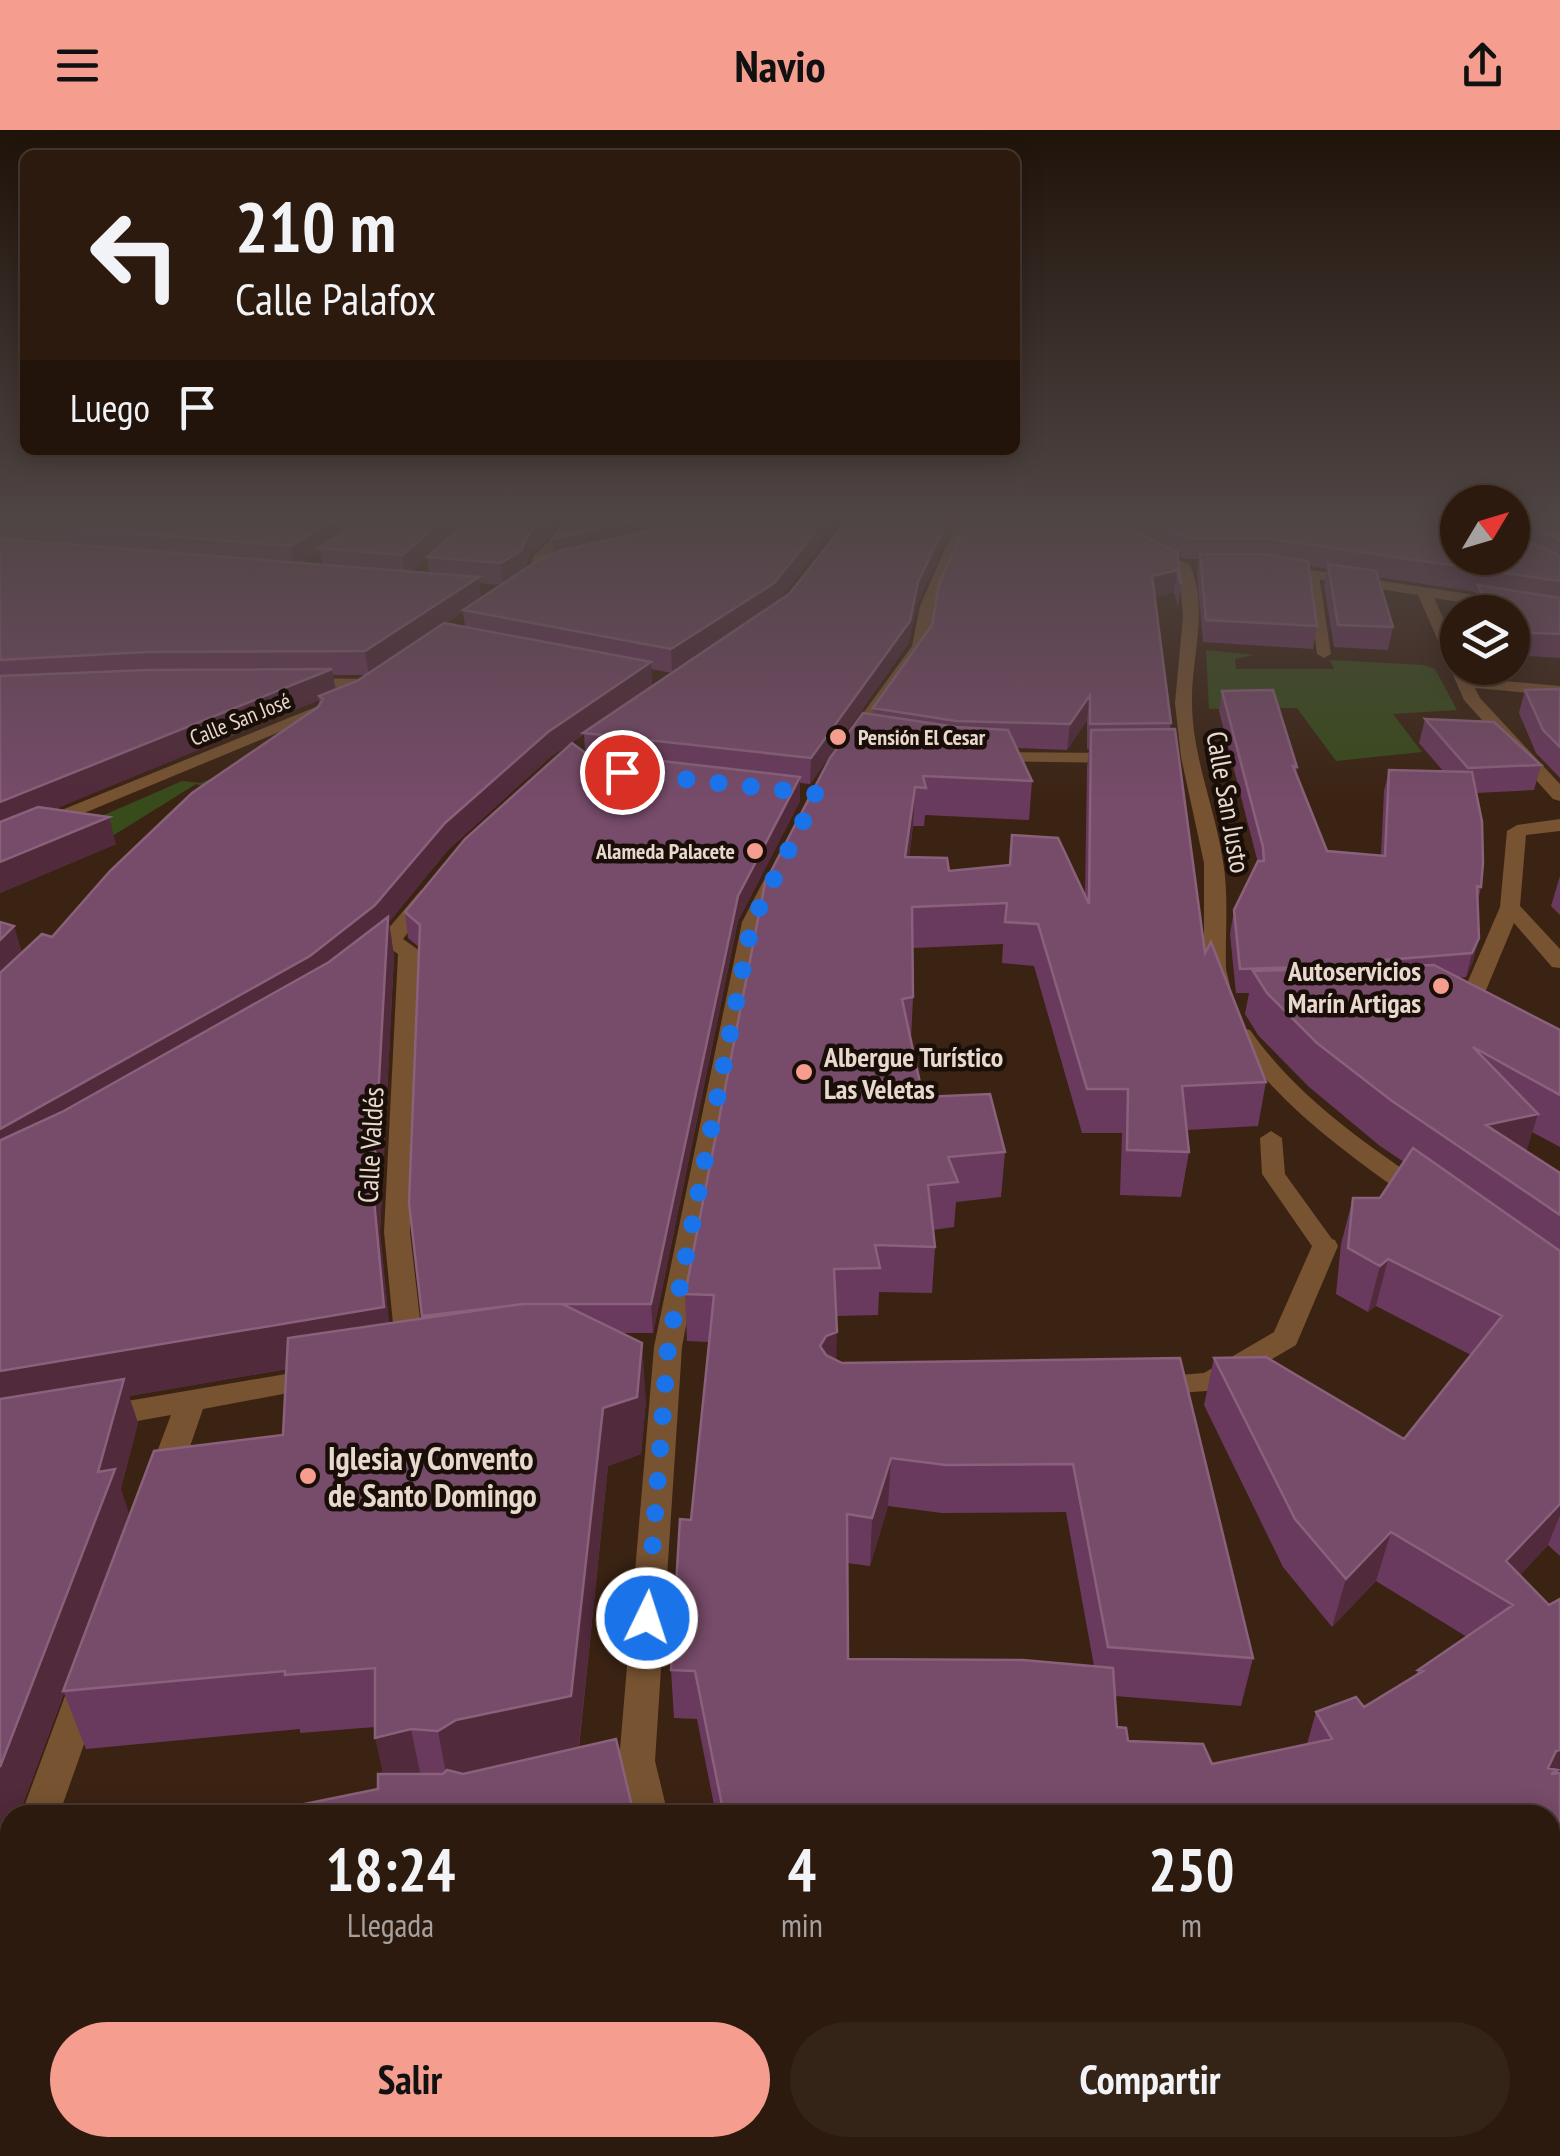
<!DOCTYPE html>
<html lang="es">
<head>
<meta charset="utf-8">
<style>
	:root { --surface:#2c1a0e; --page:#342317; --text:#f1f3f6; --muted:#a6a19e; --line:#48382e; --accent:#f59d8e }
	body { margin:0; font-family:"PT Sans Narrow",sans-serif; background:var(--page); color:var(--text); height:100vh; display:flex; flex-direction:column; font-size:38px; white-space:nowrap }
	* { box-sizing:border-box; margin:0 }
	p { font-size:32px; color:var(--muted) }
	.icon { flex:none; width:55px; height:55px; fill:none; stroke:currentColor; stroke-width:2; stroke-linecap:round; stroke-linejoin:round }
	.map { position:relative; flex:1; overflow:hidden }
	.details { position:absolute; left:0px; top:1675px; width:1560px; height:352px; display:flex; flex-direction:column; background:var(--surface); border-radius:30px 30px 0 0; box-shadow:0 5px 25px #0003,0 0 0 2px var(--line) }
	.details>* { flex:none }
	.banner { position:absolute; left:20px; top:20px; width:1000px; height:305px; border-radius:15px; box-shadow:0 5px 25px #0003,0 0 0 2px var(--line); background:#2c1a0e; color:var(--text); overflow:hidden }
	.needle { width:65px; rotate:52deg }
	.fabs { position:absolute; left:1440px; top:355px; display:grid; gap:20px }
	.fabs a { display:grid; place-items:center; width:90px; height:90px; border-radius:50%; background:var(--surface); box-shadow:0 5px 25px #0003,0 0 0 2px var(--line); font-size:50px }
	.pin { position:absolute; display:grid; place-items:center; width:85px; height:85px; color:#fff; margin:-42px; border:5px solid #fff; border-radius:50%; box-shadow:0 2px 10px #0007 }
	.me { position:absolute; width:110px; margin:-55px; rotate:4deg; stroke-linejoin:round; filter:drop-shadow(0 0 8px #0008) }
	.turn { display:flex; align-items:center; gap:35px; height:210px; padding:0 50px; font-size:45px }
	.turn .icon { width:130px; height:130px; stroke-width:2.5 }
	.turn b { display:block; font-size:70px; line-height:85px }
	.then { display:flex; align-items:center; height:95px; padding:0 50px; background:#0003; gap:20px; font-size:38px }
	.eta { display:flex; justify-content:space-evenly; align-items:center; height:170px; text-align:center }
	.eta b { font-size:60px; font-weight:800; line-height:70px }
	.cta { display:flex; gap:20px; margin-top:auto; padding:20px 50px }
	.cta a { flex:1; height:115px; border-radius:60px; background:var(--accent); color:#111; font-size:40px; font-weight:800; line-height:115px; text-align:center }
	.cta a+a { background:var(--page); color:var(--text) }
	header { display:flex; justify-content:space-between; align-items:center; height:130px; padding:0 50px; background:var(--accent); color:#111; font-size:45px; font-weight:800 }
	.map>svg:first-child { display:block }
	.green { fill:#384b1b }
	.lines { fill:none; stroke-linecap:round; stroke-linejoin:round }
	.lane { fill:#775331; fill-rule:evenodd }
	.street { fill:#775331; fill-rule:evenodd }
	.wall { fill:#6a3a5e; fill-rule:evenodd }
	.shaded-wall { fill:#512a3b }
	.building { fill:#774b6a; stroke:#89617a; stroke-width:2.5 }
	.route { stroke:#1a73e8; stroke-width:18; stroke-dasharray:0 32.4 }
	.poi-dot { fill:#f59d8e; stroke:#1a0f08; stroke-width:4 }
	.labels { text-anchor:middle; dominant-baseline:central; stroke-width:9; stroke-linejoin:round; paint-order:stroke }
	.far-street-label { font-size:22px; fill:#e8d8ce; stroke:#1a0f08 }
	.far-poi-label { font-size:22px; font-weight:bold; fill:#e8d8ce; stroke:#1a0f08; text-anchor:start }
	.street-label { font-size:28px; fill:#e8d8ce; stroke:#1a0f08 }
	.poi-label { font-size:28px; font-weight:bold; fill:#e8d8ce; stroke:#1a0f08; text-anchor:end }
	.near-poi-label { font-size:32px; font-weight:bold; fill:#e8d8ce; stroke:#1a0f08; text-anchor:start }
</style>
</head>
<body>
<header><svg class="icon" aria-label="menu" viewBox="0 0 24 24"><path d="M4 6h16M4 12h16M4 18h16"/></svg>Navio<svg class="icon" aria-label="share" viewBox="0 0 24 24"><path d="M12 15V3M7 8l5-5 5 5M5 13v7h14v-7"/></svg></header>
<div class="map">
<svg width="1560" height="2026" viewBox="0 0 1560 2026">
	<rect width="100%" height="100%" fill="#3b2313"/>
	<path class="green" d="M1206 520 1253 525 1235 529 1236 539H1334L1330 530 1424 535 1435 539 1457 580 1393 584 1422 622 1336 631 1297 578 1209 579Z
		M220 646 209 658 196 654 114 705 74 698 182 651 200 653Z"/>
	<g class="lines">
		<path class="lane" d="M1313 441 1319 445 1331 524 1324 528 1317 524 1307 445Z
			M1271 1001 1282 1008 1285 1044 1337 1116 1334 1122H1316L1262 1044 1260 1008Z"/>
		<path class="street" d="M573 387H587L545 431 537 450H527L533 427Z
			M959 387H973L934 476 928 516 858 615H846L843 611 912 516 920 476Z
			M1087 387C1113 387 1159 423 1189 434 1210 476 1191 528 1192 572 1192 626 1215 678 1223 731 1229 765 1225 804 1226 839L1230 856 1227 861H1211L1204 839V733L1181 627 1175 573 1183 486 1179 443 1150 429Z
			M1278 435 1560 478V488L1434 468 1458 520V538H1465L1470 548 1560 556V566L1475 558 1480 568 1560 654V671L1553 669 1464 570 1418 465 1273 442 1271 439Z
			M301 548 371 549 379 554 371 559 295 556V550Z
			M323 574 337 578 0 718V705Z
			M992 622 1122 623 1131 628 1122 633 986 631V623Z
			M1560 689V701L1526 705 1520 776 1560 819V838L1552 837 1514 793 1484 865 1473 872 1465 870 1462 865 1500 777 1507 701 1517 695Z
			M776 740 786 746 762 792 682 1217 655 1631 668 1685H630L619 1631 654 1217 742 792 766 746Z
			M428 758 438 764 403 809 420 821 410 1102 424 1224 420 1231H400L396 1224 384 1102 398 824 392 820 367 836 356 830 382 806 421 760Z
			M1242 898 1250 900C1297 967 1363 1012 1429 1057L1433 1063 1429 1069H1411C1343 1021 1278 974 1231 905Z
			M1325 1107 1335 1110 1338 1116 1296 1215 1219 1260 1153 1265 1143 1262 1138 1255 1143 1248 1204 1243 1274 1202 1312 1116 1315 1110Z
			M315 1239 325 1242 330 1249 325 1256 203 1279 178 1351 173 1359 162 1363 151 1359 146 1351 171 1285 104 1297 93 1294 89 1286 93 1278 104 1275Z
			M86 1543 98 1547 104 1558 59 1685H21L68 1558 74 1547Z
			M705 2018H749L751 2026H707Z"/>
	</g>
	<path class="wall" d="M0 387H569L530 424 524 440 553 424 552 409 816 422 776 473 789 464 836 405 846 387H957L917 474 908 514 810 654 800 653V671L738 791 653 1203H621L646 1270 641 1324 608 1336 579 1618 378 1659 383 1644 375 1597 300 1603V1599L86 1619 64 1563 0 1736 10 2018H145V2026H0V792L22 823 52 807 320 574 319 570 54 679 116 714 0 763ZM320 422 322 435 302 433ZM427 427 429 443 411 442ZM479 453 501 455 481 468ZM463 482 465 497 446 493ZM651 539 672 543 615 582 652 556ZM333 545H365L357 551 335 559ZM584 604 585 622 405 782 408 808 419 817 409 1073 423 1189 389 1194 380 1102 394 826 389 792 448 720 550 627ZM287 1239 283 1305 112 1431 121 1358 138 1293 129 1266Z
		M969 387H1458V428L1512 387H1560V528L1512 525V482H1474L1472 478 1476 462 1378 447 1393 497 1388 520 1334 517 1324 455 1327 439 1309 436 1317 496 1313 519 1203 512 1197 445 1199 429H1187L1178 426 1181 454 1178 477 1174 463 1154 467 1171 593 1170 599 1205 823 1266 952 1258 996 1187 1000 1189 1022 1181 1067 1120 1065 1122 1003H1082L1034 836 1002 833 1003 814 913 818V867L911 910 923 967 1005 1022 1001 1067 956 1072 954 1097 933 1100 935 1117 932 1163 879 1162 878 1185 836 1186V1230L842 1233 1180 1228 1253 1528 1241 1576 1115 1566 1117 1597 1128 1611 1212 1634 1307 1614 1316 1582 1364 1577 1416 1545 1418 1540 1467 1507 1376 1451 1332 1497 1283 1437 1204 1275 1214 1228 1404 1309 1471 1225 1376 1176 1368 1182 1336 1164 1341 1114 1353 1068H1380L1404 1032 1380 1016 1308 956 1258 905 1245 884 1249 863H1236L1230 804 1234 780 1258 733 1219 581 1222 561 1297 637 1296 643 1327 721 1381 725 1384 661 1389 640 1444 642 1419 613 1425 589 1541 635 1534 660 1476 663 1481 757 1478 770 1479 808 1473 831 1466 847 1459 848 1560 900V1017L1532 1002 1526 1021 1560 1043V1426L1548 1415 1520 1445 1550 1685H716L697 1589 674 1588 671 1540 691 1390 709 1212 687 1211 685 1164 873 584V578L932 495ZM1087 590V619H1089L1087 637 1085 765 949 741 909 727 913 696H924L925 685 1029 690 1032 651 1017 618 1067 620ZM888 1376 942 1383 1066 1382 1094 1536 848 1529 847 1433 870 1436Z
		M1560 559V648L1536 623 1519 583 1525 560Z
		M1560 746V785L1551 776Z
		M775 2018H1550L1560 2026H777Z"/>
	<path class="shaded-wall" d="M340 387 343 408 319 418 320 422 294 438 290 416Z
		M446 387H472L405 447 402 425Z
		M546 387H569L530 424 523 442 503 455 501 433Z
		M653 387H746L553 431 552 409Z
		M824 387H835L816 422 774 475 672 543 671 519Z
		M949 387H957L917 474 908 514 810 654 811 628 918 452Z
		M1512 387H1560L1519 390 1517 397H1512Z
		M1177 440 1174 463 1149 468 1152 446Z
		M479 447 481 470 463 480V482L369 545 365 521Z
		M651 532 652 556 550 627 448 720 389 792 394 826 380 1102 392 1221 129 1266 138 1293 121 1358 129 1384 19 1685H10V1710L0 1738V1241L373 1059 379 803 0 1036V999L445 693 548 602Z
		M332 539 336 563 319 566V570L0 702V672Z
		M1090 565 1087 590 1067 620 1070 594Z
		M800 647V671L738 791 653 1203 651 1174 738 766Z
		M915 657 913 696 903 767 905 727Z
		M109 687 116 714 0 763V732Z
		M14 796 23 825 0 847V810Z
		M1479 808 1473 831 1466 847 1472 823Z
		M1538 984 1524 1029 1486 995Z
		M1388 1129 1376 1176 1368 1182 1380 1136Z
		M837 1202 836 1249 820 1216 826 1206Z
		M642 1213 646 1270 641 1324 608 1336 578 1624 449 1659 438 1601 603 1278Z
		M891 1328 888 1376 870 1436 872 1388Z
		M1560 1374V1385L1548 1415 1500 1467 1506 1431Z
		M1391 1402 1376 1451 1332 1497 1346 1449Z
		M411 1599 423 1657 388 1665 375 1608Z
		M1560 1620V1659L1527 1685 1556 1621Z
		M1560 1828V1868L1550 1871V1831Z
		M122 2018H145V2026H121Z
		M1405 2018H1423L1419 2026H1387Z"/>
	<path class="building" d="M0 387H446L402 425 319 418 346 401 347 389 340 387 290 416 0 393Z
		M473 387H546L529 403 521 421 501 433 427 427Z
		M571 387H653L552 409Z
		M712 387H824L816 401 774 453 671 519 463 480 537 431 563 420Z
		M846 387H949L918 452 910 491 811 628 583 603 789 464 836 405Z
		M969 387H1114L1151 410 1177 421 1181 454 1177 440 1152 446 1171 593 1090 594V565L1070 594 956 591 873 578 932 495 939 454Z
		M1146 387H1436L1458 390V428H1512V387H1515L1516 407 1560 425V451L1264 408H1190L1164 398Z
		M1547 387H1560V410L1519 390Z
		M0 409 479 447 365 521 146 522 0 530Z
		M1200 424H1263L1308 431 1317 496 1206 490Z
		M1328 434 1376 441 1393 497 1338 495Z
		M1478 455 1560 468V504L1512 502V482H1490Z
		M444 493 651 532 548 602 445 693 375 775 310 826 0 999V843L42 804 52 807 110 741 192 663 318 577 323 569 319 566 357 551Z
		M332 539 0 672V546L147 540Z
		M1560 559V617L1543 600 1525 560Z
		M1273 560 1297 637 1293 636 1327 721 1385 726 1389 640 1472 642 1482 692 1483 733 1481 757 1477 756 1479 808 1472 823 1385 830 1393 834 1240 839 1234 780 1258 731H1264L1263 717 1222 561Z
		M863 583 956 597 1008 600 1032 651 923 646 926 658 915 657 905 727 947 728 949 741 1010 735 1012 705 1058 708 1089 774 1091 600 1175 599 1205 823 1211 812 1266 952 1182 956 1189 1022 1127 1020 1128 959H1087L1038 794 1005 792 1007 773 912 777 913 867 902 869 923 967 990 964 1005 1022 948 1027 958 1052 928 1055 935 1117 875 1115 880 1138 834 1139 837 1202 826 1206 820 1216 826 1225 842 1233 1180 1228 1253 1528 1108 1517 1073 1334 946 1335 891 1328 872 1388 847 1384 848 1529 1023 1530 1113 1538 1117 1597 1126 1598 1128 1611 1203 1614 1212 1634 1332 1609 1316 1582 1356 1567 1364 1577 1423 1541 1418 1540 1513 1475 1391 1402 1346 1449 1295 1389 1214 1228 1266 1227 1404 1309 1502 1186 1388 1129 1380 1136 1348 1118 1353 1068H1380L1413 1018 1560 1121V1374L1506 1431 1549 1475 1560 1469V1620L1556 1621 1548 1638 1558 1640 1551 1644 1560 1643V1828L1550 1831V1685H724L695 1541 671 1540 680 1389 691 1390 714 1165 685 1164 765 753 830 628Z
		M1425 589 1494 592 1541 635 1468 638Z
		M572 613 584 622 800 647 738 766 651 1174H524L422 1186 409 1073 420 795 405 782 465 709Z
		M38 677 109 687 0 732V692Z
		M388 787 373 1059 384 1177 0 1241V1012L1 1010 62 982 329 832Z
		M0 792 14 796 0 810Z
		M1434 835 1560 900V965L1473 917 1538 984 1486 995 1560 1043V1085L1392 971 1317 913 1267 863 1253 841Z
		M522 1174H562L642 1213 637 1267 603 1278 571 1566 456 1590 438 1601 411 1599 375 1608V1538L285 1545V1541L63 1561 154 1321 283 1305 288 1208Z
		M124 1249 98 1342 115 1339 0 1637V1269Z
		M616 1609 634 1685H251L378 1659V1644H443L447 1640 463 1644Z
		M10 1735V2018H122L121 2026H0V1737Z
		M1560 1989V2026H1438L1434 2018H1550V1991Z
		M355 2018H712L715 2026H355Z
		M784 2018H1405L1387 2026H786Z"/>
	<linearGradient id="sky" x2="0" y2="1"><stop stop-color="#20130a"/><stop offset="0.58" stop-color="#4f4544"/><stop offset="1" stop-color="#4f4544" stop-opacity="0"/></linearGradient>
	<rect width="1560" height="671" fill="url(#sky)"/>
	<g class="lines">
		<path class="route" d="M622 642 817 664 752 792 668 1217 647 1488"/>
	</g>
	<g class="poi-dot">
		<circle cx="838" cy="607" r="10"/>
		<circle cx="755" cy="721" r="10"/>
		<circle cx="1441" cy="856" r="10"/>
		<circle cx="804" cy="942" r="10"/>
		<circle cx="308" cy="1346" r="10"/>
	</g>
	<g class="labels">
		<g class="far-street-label">
			<text transform="translate(240 589) rotate(-22)">Calle San José</text>
		</g>
		<g class="far-poi-label">
			<text x="858" y="607">Pensión El Cesar</text>
			<text x="735" y="721" text-anchor="end">Alameda Palacete</text>
		</g>
		<g class="street-label">
			<text transform="translate(1229 672) rotate(80)">Calle San Justo</text>
			<text transform="translate(370 1015) rotate(-87)">Calle Valdés</text>
		</g>
		<g class="poi-label">
			<text x="1421" y="840">Autoservicios<tspan x="1421" dy="32">Marín Artigas</tspan></text>
			<text x="824" y="926" text-anchor="start">Albergue Turístico<tspan x="824" dy="32">Las Veletas</tspan></text>
		</g>
		<g class="near-poi-label">
			<text x="328" y="1328">Iglesia y Convento<tspan x="328" dy="37">de Santo Domingo</tspan></text>
		</g>
	</g>
</svg>
<div class="fabs">
<a><svg class="needle" viewBox="-14 -14 28 28"><path d="M0-13l5 13h-10z" fill="#e53935"/><path d="M0 13l5-13h-10z" fill="#a6a19e"/></svg></a>
<a><svg class="icon" aria-label="layers" viewBox="0 0 24 24"><path d="M12 4l9 5-9 5-9-5zM3 14l9 5 9-5"/></svg></a>
</div>
<div class="pin" style="left:622px;top:642px;background:#d93025"><svg class="icon" aria-label="arrive" viewBox="0 0 24 24"><path d="M6 21V4h12l-3 4 3 4H6"/></svg></div>
<svg class="me" style="left:647px;top:1488px" viewBox="-20 -20 40 40"><circle r="17" fill="#1a73e8" stroke="#fff" stroke-width="3"/><path d="M0-11L8 9 0 5-8 9z" fill="#fff"/></svg>
<div class="banner">
<div class="turn"><svg class="icon" aria-label="left" viewBox="0 0 24 24"><path d="M17 20v-9H6M10 6l-5 5 5 5"/></svg><div><b>210 m</b>Calle Palafox</div></div>
<div class="then">Luego<svg class="icon" aria-label="arrive" viewBox="0 0 24 24"><path d="M6 21V4h12l-3 4 3 4H6"/></svg></div>
</div>
<section class="details">
<div class="eta">
<div><b>18:24</b><p>Llegada</p></div>
<div><b>4</b><p>min</p></div>
<div><b>250</b><p>m</p></div>
</div>
<div class="cta"><a>Salir</a><a>Compartir</a></div>
</section>
</div>
</body>
</html>
